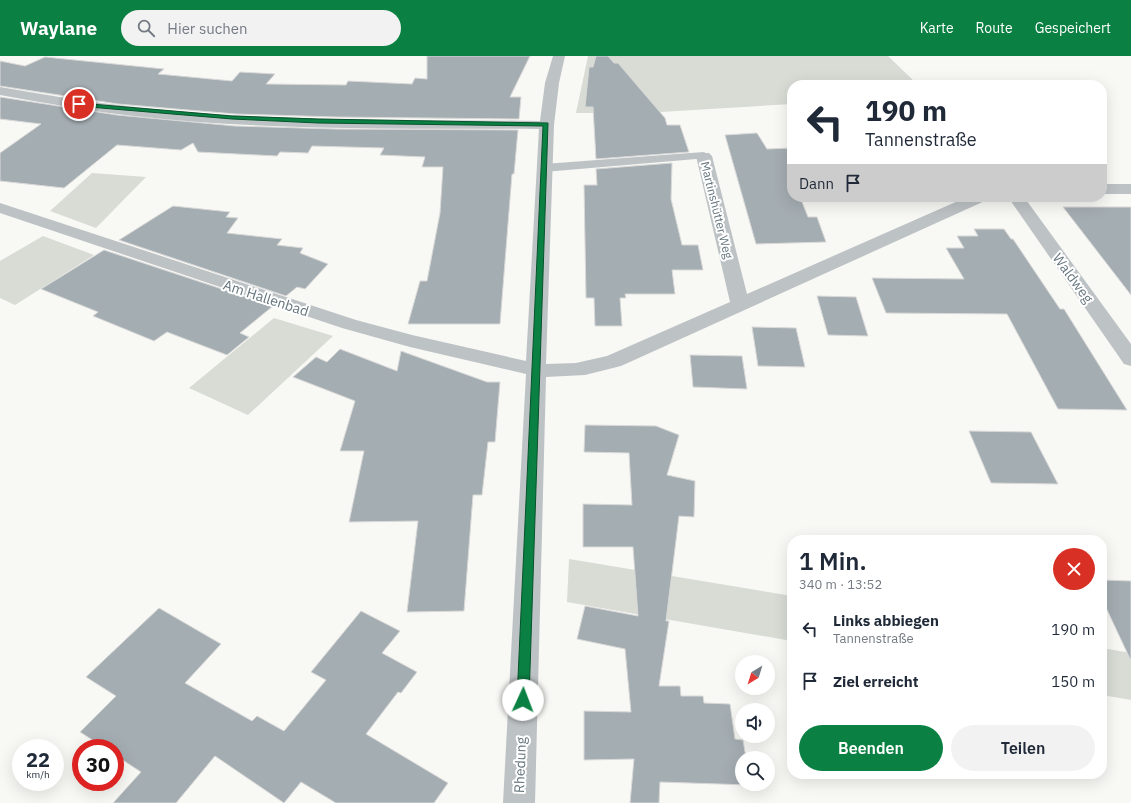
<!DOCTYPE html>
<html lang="de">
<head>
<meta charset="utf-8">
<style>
	:root { --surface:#fff; --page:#f2f2f3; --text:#1f2937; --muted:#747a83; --accent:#0b8043 }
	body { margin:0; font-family:"IBM Plex Sans",sans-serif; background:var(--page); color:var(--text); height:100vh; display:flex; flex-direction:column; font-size:15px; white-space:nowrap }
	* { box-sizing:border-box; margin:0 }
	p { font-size:13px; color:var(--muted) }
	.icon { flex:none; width:22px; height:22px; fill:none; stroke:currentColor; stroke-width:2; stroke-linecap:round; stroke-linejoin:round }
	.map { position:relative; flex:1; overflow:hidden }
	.panel { position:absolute; left:787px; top:479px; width:320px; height:244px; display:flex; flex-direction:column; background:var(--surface); border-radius:16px; box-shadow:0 4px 16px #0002 }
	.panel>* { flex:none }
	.top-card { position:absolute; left:787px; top:24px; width:320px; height:122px; border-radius:16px; box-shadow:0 4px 16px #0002; background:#fff; color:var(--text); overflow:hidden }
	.needle { width:26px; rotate:218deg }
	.fabs { position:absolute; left:735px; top:599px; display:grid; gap:8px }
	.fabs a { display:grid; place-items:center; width:40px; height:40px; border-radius:50%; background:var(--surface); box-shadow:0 4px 16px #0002; font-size:20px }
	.speed { position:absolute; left:12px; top:683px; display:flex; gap:8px; font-size:20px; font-weight:700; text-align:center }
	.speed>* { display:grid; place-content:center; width:52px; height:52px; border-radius:50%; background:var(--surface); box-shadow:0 4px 16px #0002; line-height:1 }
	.speed small { font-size:10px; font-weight:400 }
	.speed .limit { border:6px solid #d22; background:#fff; color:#111 }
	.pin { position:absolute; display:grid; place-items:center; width:34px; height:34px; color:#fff; margin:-17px; border:2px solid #fff; border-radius:50%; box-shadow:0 1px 4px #0007 }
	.me { position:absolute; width:44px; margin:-22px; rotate:2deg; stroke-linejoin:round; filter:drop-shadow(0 0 3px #0008) }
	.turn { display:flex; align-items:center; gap:14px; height:84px; padding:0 12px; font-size:18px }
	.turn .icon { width:52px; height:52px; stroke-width:2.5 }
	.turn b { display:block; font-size:28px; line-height:34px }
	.then { display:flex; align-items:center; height:38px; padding:0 12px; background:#0003; gap:8px; font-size:15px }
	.round { display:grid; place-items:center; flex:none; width:42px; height:42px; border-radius:21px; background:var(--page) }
	.overview { display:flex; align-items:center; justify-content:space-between; height:68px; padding:0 12px }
	h1 { font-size:24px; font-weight:600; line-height:30px }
	.primary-button { display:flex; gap:8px; margin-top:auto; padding:8px 12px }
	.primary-button a { flex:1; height:46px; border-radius:24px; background:var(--accent); color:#fff; font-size:16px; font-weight:600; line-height:46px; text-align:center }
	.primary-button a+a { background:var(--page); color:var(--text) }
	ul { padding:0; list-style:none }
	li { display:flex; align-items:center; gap:12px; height:52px; padding:0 12px }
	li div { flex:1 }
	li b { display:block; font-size:15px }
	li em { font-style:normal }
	header { display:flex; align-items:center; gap:24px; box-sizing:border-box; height:56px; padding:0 20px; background:var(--accent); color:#fff }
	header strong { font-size:19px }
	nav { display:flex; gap:22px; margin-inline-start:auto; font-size:14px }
	.search { width:280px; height:36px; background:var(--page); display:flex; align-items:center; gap:10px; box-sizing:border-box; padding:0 14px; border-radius:22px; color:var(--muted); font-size:15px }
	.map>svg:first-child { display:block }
	.green { fill:#d8dcd5 }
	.building { fill:#a4adb2; stroke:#d9d9d8 }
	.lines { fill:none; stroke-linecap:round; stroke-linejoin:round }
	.lane { fill:#bdc2c5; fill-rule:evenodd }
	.street { fill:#bdc2c5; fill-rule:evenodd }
	.route { fill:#0b8043; stroke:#07532c }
	.labels { text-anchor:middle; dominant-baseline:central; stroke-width:4; stroke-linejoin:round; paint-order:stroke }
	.far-street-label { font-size:12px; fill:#65757e; stroke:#fff }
	.street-label { font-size:14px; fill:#65757e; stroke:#fff }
</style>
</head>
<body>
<header>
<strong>Waylane</strong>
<div class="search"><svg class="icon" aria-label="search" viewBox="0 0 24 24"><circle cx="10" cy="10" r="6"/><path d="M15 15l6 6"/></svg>Hier suchen</div>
<nav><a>Karte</a><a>Route</a><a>Gespeichert</a></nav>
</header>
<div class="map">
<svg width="1131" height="747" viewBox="0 0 1131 747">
	<rect width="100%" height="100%" fill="#f8f8f5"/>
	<path class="green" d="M588 0H888L918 29H792V48L644 57H576Z
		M92 117 146 121 96 172 50 155Z
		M43 180 94 199 15 249 0 242V205Z
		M274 262 333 280 248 359 189 332Z
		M569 503 792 540V585L567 546Z
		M1102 592 1131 597V644L1102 639Z"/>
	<path class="building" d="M427 0H530L510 41H521L519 63 337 61 236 58 118 48 0 30V5L25 10 45 1 164 13 158 18 232 25 240 16 275 18 266 28 346 29 348 25 412 28 415 22 427 23Z
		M596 0H608L614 7H618L665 62 667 69H680L689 96 596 103 593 51H585L589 11H593Z
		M0 41 117 59 235 70 336 73 518 74 514 118H512L500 268H408L420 225H427L440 157 443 111H422L425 101 380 99 384 92 312 90 308 97 280 96 277 100 198 96 193 87 181 94 117 89 64 132 0 125V97L41 68 0 63Z
		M757 77 767 93 792 92V141H800L808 161H817L826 186 756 188 725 79Z
		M672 107 671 143 682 189H698L703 214H672L675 238H625L626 242H620L622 270H595L594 242H586L584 129H597L596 113Z
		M173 150 230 156 226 161 238 162 227 177 282 183 277 189 303 192 300 197 328 208 305 233 297 231 286 240 119 184Z
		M1063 151H1131V239Z
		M974 173H1004L1011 183H1013L1060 253H1064L1127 354 1058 353 1007 258 886 257 872 222 964 223 946 192H964L957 180H978Z
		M104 194 273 250 240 277 249 281 227 299 167 276 154 285 93 260 98 256 41 233Z
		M817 240 856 241 868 280 828 279Z
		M752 271 796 272 805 311 758 310Z
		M340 293 397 315 401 295 487 326H500L495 386H488L482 439H473L464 555 407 556 418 465 349 466 364 395H340L355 345 293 321 316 301 327 306Z
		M690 299 742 300 747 333 693 331Z
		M585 369 656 370 679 379 667 419 695 425 694 461 679 460 666 565H669L659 630H680L681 640H703L704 647 730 648 735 683 743 684 746 702H742V728L749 729 660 726 659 747H630L634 703 584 704V655L631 656 625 593 577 583 585 550 638 560 633 491H583V448L632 449 629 397 584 396Z
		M969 375 1031 376 1058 428 991 427Z
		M1102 524 1131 525V605L1102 543Z
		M159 552 221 588 185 627 252 665 257 660 284 675 326 624 311 616 361 555 400 575 382 597 417 616 401 637 398 636 366 678 448 727 434 747H336L301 726 284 747 215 700 176 747H113L141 716 115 699V692H105L80 676 116 640 86 621Z"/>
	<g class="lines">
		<path class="lane" d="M704 96 710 100 708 102 544 116 538 112 544 108Z"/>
		<path class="street" d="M553 0H565L559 27 554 69 546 308 576 307 607 300 730 246 696 100 699 97H709L712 100 747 238 967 141H989L987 144 621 310 585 319 546 321 535 747H503L526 318 410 291 342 272 0 157V147L356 264 412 279 526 305 539 73C404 72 268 75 134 60 89 55 45 47 0 39V31C45 39 89 46 135 51 269 66 405 63 540 65L545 27Z
			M1102 128H1131V138H1102Z
			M1008 141H1024L1131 288V310L1124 308Z"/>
	</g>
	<path class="route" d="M79 47 232 60 318 63 548 67 529 644 527 647 523 649 519 647 517 644 543 70 318 67 232 63 77 50Z"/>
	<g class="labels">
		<g class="far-street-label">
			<text transform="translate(717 154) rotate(76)">Martinshütter Weg</text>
		</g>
		<g class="street-label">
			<text transform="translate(1073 222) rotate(54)">Waldweg</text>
			<text transform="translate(266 242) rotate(18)">Am Hallenbad</text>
			<text transform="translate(520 709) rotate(-88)">Rhedung</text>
		</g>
	</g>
</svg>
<div class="fabs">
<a><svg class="needle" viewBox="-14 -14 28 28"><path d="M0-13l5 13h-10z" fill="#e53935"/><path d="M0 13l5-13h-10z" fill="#747a83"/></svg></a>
<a><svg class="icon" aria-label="sound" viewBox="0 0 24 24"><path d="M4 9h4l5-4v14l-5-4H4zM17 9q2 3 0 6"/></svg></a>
<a><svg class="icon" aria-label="search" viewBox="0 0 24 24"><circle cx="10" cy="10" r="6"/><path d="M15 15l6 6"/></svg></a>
</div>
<div class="speed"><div>22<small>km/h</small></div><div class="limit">30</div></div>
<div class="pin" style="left:79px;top:48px;background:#d93025"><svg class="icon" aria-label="arrive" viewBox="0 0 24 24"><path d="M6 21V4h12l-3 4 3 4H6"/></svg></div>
<svg class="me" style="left:523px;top:644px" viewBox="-20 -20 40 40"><circle r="19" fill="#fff"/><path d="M0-13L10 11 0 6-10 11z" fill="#0b8043"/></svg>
<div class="top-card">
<div class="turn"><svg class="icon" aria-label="left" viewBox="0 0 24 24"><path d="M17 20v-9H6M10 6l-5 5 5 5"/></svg><div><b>190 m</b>Tannenstraße</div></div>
<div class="then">Dann<svg class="icon" aria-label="arrive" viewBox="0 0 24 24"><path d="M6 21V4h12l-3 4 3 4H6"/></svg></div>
</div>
<section class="panel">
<div class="overview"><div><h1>1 Min.</h1><p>340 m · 13:52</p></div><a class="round" style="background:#d93025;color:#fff"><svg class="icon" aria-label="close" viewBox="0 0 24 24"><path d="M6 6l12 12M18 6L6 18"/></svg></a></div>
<ul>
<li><svg class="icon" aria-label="left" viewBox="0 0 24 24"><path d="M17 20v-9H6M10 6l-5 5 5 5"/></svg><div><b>Links abbiegen</b><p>Tannenstraße</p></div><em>190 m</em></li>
<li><svg class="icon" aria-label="arrive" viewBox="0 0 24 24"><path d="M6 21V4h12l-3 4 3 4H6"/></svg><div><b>Ziel erreicht</b></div><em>150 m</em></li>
</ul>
<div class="primary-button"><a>Beenden</a><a>Teilen</a></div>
</section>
</div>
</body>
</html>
